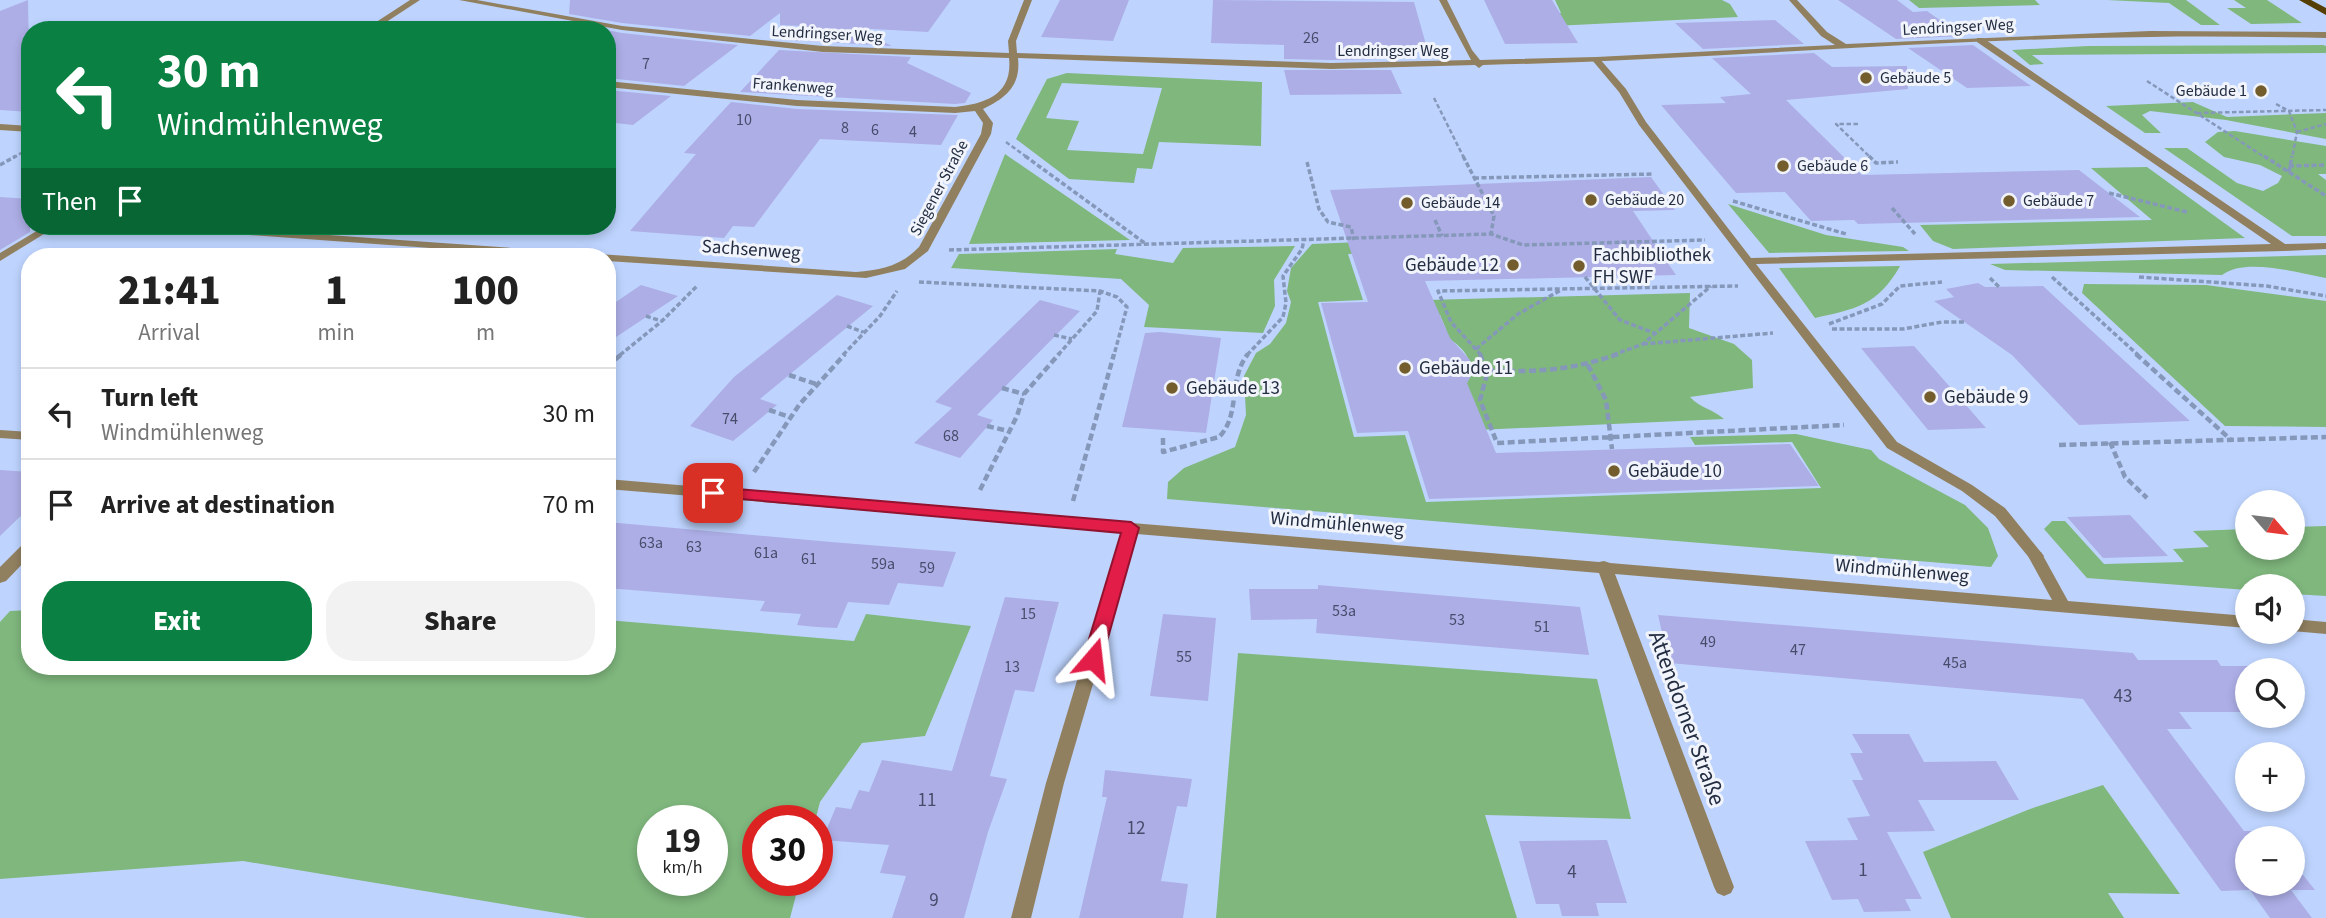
<!DOCTYPE html>
<html lang="en">
<head>
<meta charset="utf-8">
<style>
	:root { --surface:#fff; --page:#f2f2f2; --text:#222; --muted:#767676; --line:#e0e0e0; --accent:#0b8043 }
	body { margin:0; font-family:"Source Sans 3",sans-serif; background:var(--page); color:var(--text); height:100vh; display:flex; flex-direction:column; font-size:26px; white-space:nowrap }
	* { box-sizing:border-box; margin:0 }
	p { font-size:23px; color:var(--muted) }
	.icon { flex:none; width:38px; height:38px; fill:none; stroke:currentColor; stroke-width:2; stroke-linecap:round; stroke-linejoin:round }
	.map { position:relative; flex:1; overflow:hidden }
	.sheet { position:absolute; left:21px; top:248px; width:595px; height:427px; display:flex; flex-direction:column; background:var(--surface); border-radius:28px; box-shadow:0 4px 10px #0003 }
	.sheet>* { flex:none }
	.banner { position:absolute; left:21px; top:21px; width:595px; height:214px; border-radius:28px; box-shadow:0 4px 10px #0003; background:#0b8043; color:#fff; overflow:hidden }
	.needle { width:46px; rotate:118deg }
	.tools { position:absolute; left:2235px; top:490px; display:grid; gap:14px }
	.tools a { display:grid; place-items:center; width:70px; height:70px; border-radius:50%; background:var(--surface); box-shadow:0 4px 10px #0003; font-size:35px }
	.speed { position:absolute; left:637px; top:805px; display:flex; gap:14px; font-size:35px; font-weight:700; text-align:center }
	.speed>* { display:grid; place-content:center; width:91px; height:91px; border-radius:50%; background:var(--surface); box-shadow:0 4px 10px #0003; line-height:1 }
	.speed small { font-size:18px; font-weight:400 }
	.speed .limit { border:10px solid #d22; background:#fff; color:#111 }
	.pin { position:absolute; display:grid; place-items:center; width:60px; height:60px; color:#fff; margin:-30px; border-radius:14px; box-shadow:0 4px 10px #0006 }
	.me { position:absolute; width:77px; margin:-38px; rotate:17deg; stroke-linejoin:round; filter:drop-shadow(0 0 5px #0008) }
	.turn { display:flex; align-items:center; gap:24px; height:147px; padding:0 21px; font-size:32px }
	.turn .icon { width:91px; height:91px; stroke-width:2.5 }
	.turn b { display:block; font-size:49px; line-height:60px }
	.then { display:flex; align-items:center; height:66px; padding:0 21px; background:#0003; gap:14px; font-size:26px }
	.eta { display:flex; justify-content:space-evenly; align-items:center; height:119px; text-align:center }
	.eta b { font-size:42px; font-weight:800; line-height:49px }
	.cta { display:flex; gap:14px; margin-top:auto; padding:14px 21px }
	.cta a { flex:1; height:80px; border-radius:28px; background:var(--accent); color:#fff; font-size:28px; font-weight:800; line-height:80px; text-align:center }
	.cta a+a { background:var(--page); color:var(--text) }
	ul { padding:0; list-style:none }
	li { display:flex; align-items:center; gap:21px; height:91px; padding:0 21px; border-top:2px solid var(--line) }
	li div { flex:1 }
	li b { display:block; font-size:26px }
	li em { font-style:normal }
	.map>svg:first-child { display:block }
	.green { fill:#7fb77d; fill-rule:evenodd }
	.building { fill:#adaee6 }
	.lines { fill:none; stroke-linecap:round; stroke-linejoin:round }
	.path-far2 { stroke:#8698ba; stroke-width:2.5; stroke-dasharray:4.5 2.5; stroke-linecap:butt }
	.path-far1 { stroke:#8698ba; stroke-width:3.5; stroke-dasharray:5 2.5; stroke-linecap:butt }
	.path { stroke:#8698ba; stroke-width:4.5; stroke-dasharray:7 3.5; stroke-linecap:butt }
	.service { fill:#918060; fill-rule:evenodd }
	.minor { fill:#918060; fill-rule:evenodd }
	.primary { fill:#553e04; fill-rule:evenodd }
	.route { fill:#e11d48; stroke:#92132f; stroke-width:2 }
	.poi-dot { fill:#745d2d; stroke:#f1f4fa; stroke-width:2.5 }
	.labels { text-anchor:middle; dominant-baseline:central; stroke-width:6; stroke-linejoin:round; paint-order:stroke }
	.far-street-label { font-size:16px; fill:#232d42; stroke:#f1f4fa }
	.number-label { font-size:16px; fill:#464d6b }
	.far-poi-label { font-size:16px; fill:#232d42; stroke:#f1f4fa; text-anchor:start }
	.street-label { font-size:19px; fill:#232d42; stroke:#f1f4fa }
	.poi-label { font-size:19px; fill:#232d42; stroke:#f1f4fa; text-anchor:start }
	.near-number-label { font-size:19px; fill:#464d6b }
	.near-street-label { font-size:23px; fill:#232d42; stroke:#f1f4fa }
</style>
</head>
<body>
<div class="map">
<svg width="2326" height="918" viewBox="0 0 2326 918">
	<rect width="100%" height="100%" fill="#bed4fe"/>
	<path class="green" d="M1555 0H1722L1730 4 1738 17 1533 27 1524 14 1561 13Z
		M1909 0H2035L2040 5 1919 8Z
		M2107 0H2186L2220 25H2201L2169 3Z
		M2234 0H2267L2302 23 2251 24 2227 8H2246Z
		M2088 46 2323 45 2326 46V53L2032 55 2044 64 2030 65 2012 50Z
		M1067 73 1262 82 1261 146 1159 142 1152 169 1137 168 1134 183 1069 179 1016 139 1047 79ZM1062 83 1162 88 1143 154 1067 150 1079 121 1046 118Z
		M2193 102 2227 117 2326 113V139L2226 120 2150 111 2142 115 2161 133H2145L2106 106Z
		M2235 131 2326 146V174H2318L2326 180V236H2292L2164 148H2187L2237 183 2263 191 2278 183 2282 176 2260 165 2224 157 2205 142 2218 132Z
		M1005 154 1130 240 969 244Z
		M2147 167 2245 238 1953 249 1933 241 1920 225 2152 220 2091 168Z
		M1728 204 1826 235 1903 247 1909 251 1769 253Z
		M1434 239 1501 249 1348 254 1363 300 1318 302 1354 437 1405 435 1426 502 1821 488 1792 442 1695 445 1690 437 1796 434 1871 450 1879 459 1965 505 1988 528 1998 556 1991 567 1167 499 1168 482 1184 468 1235 447 1246 415 1244 376 1256 353 1270 344 1286 323 1291 302 1287 291 1291 268 1312 244Z
		M1295 246 1274 280 1275 306 1263 333 1144 327 1149 305 1121 279 951 268 959 254 1117 249 1115 254 1173 263 1183 248Z
		M2326 255V278C2298 273 2245 257 2222 275L2005 270 1990 264Z
		M1900 266C1878 305 1856 309 1815 318L1779 268Z
		M2084 284 2206 285 2326 301V427L2225 426 2082 293Z
		M1690 293 1689 328 1734 344 1752 360 1753 388 1690 397C1700 408 1713 409 1724 419L1477 430 1463 391C1480 361 1465 349 1440 332L1446 329 1440 315H1433L1427 300Z
		M2052 521H2065L2104 564 2184 562 2173 549 2209 547 2193 531 2247 529V548H2292L2293 527 2326 526V596L2293 594 2292 586H2247V590L2087 578 2044 529Z
		M30 610V667H607V620L854 641 866 614 971 626 925 736 862 743 820 802 815 821H758V880H800L790 918H587L243 861 0 879V622L10 611ZM653 821H712V880H653Z
		M1238 653 1597 679 1631 819 1485 815 1517 918H1216Z
		M2103 785 2180 894 2108 893 2124 918H1951L1923 852 2030 809Z"/>
	<path class="building" d="M28 0 30 112 0 110V11Z
		M570 0H951L928 32 854 28 892 46 789 40 802 26 780 25V13L750 36 622 23 569 14Z
		M1060 0H1129L1113 41 1041 37Z
		M1213 0 1414 2 1427 48 1381 47 1386 59 1331 60 1284 59V45L1211 43Z
		M1484 0H1552L1578 43 1505 44Z
		M1838 0H1897L1913 12 1927 11 1962 36 1896 39Z
		M1775 20 1804 44 1703 49 1675 23Z
		M558 21 606 30H554L547 26Z
		M607 30 622 33 738 45 684 86 607 78Z
		M1973 45 2031 86 1967 88 1908 48Z
		M779 50 911 57 907 63 971 93 965 103 955 104 740 92Z
		M1814 53 1832 67 1907 66 1908 89 1786 100 1862 175 2079 170 2140 217 1858 224 1854 220 1811 221 1785 192 1736 193 1661 105 1726 103 1720 97 1751 94 1712 58Z
		M1284 70H1391L1402 94 1290 95Z
		M607 90 671 96 633 125 607 122Z
		M731 102 797 109 958 115 941 145 820 139 754 227 733 226 724 238 630 231 696 154 684 153Z
		M1651 177 1675 210 1633 211 1676 275 1425 281 1450 338 1470 360 1471 376 1467 383 1496 453 1790 444 1819 486 1429 499 1408 431 1357 433 1321 303 1368 302 1330 190Z
		M0 197 30 199V232L0 250Z
		M1978 283 1985 287 2043 286 2190 421 2079 425 2012 355 1934 301 1954 297 1946 289Z
		M641 285 678 296 607 343V308Z
		M837 295 873 306 760 399 777 405 733 441 690 426 734 377Z
		M1040 300 1080 311 977 415 993 420 960 458 914 443 952 408 935 402Z
		M1160 332 1221 338 1206 433 1122 427 1145 333Z
		M1914 346 1986 428 1928 430 1861 348Z
		M0 470 30 472V507L0 536Z
		M2130 515 2168 556 2103 558 2067 517Z
		M607 522 831 542 956 552 943 587 898 583 889 605 848 602 837 628 816 627 797 625 801 614 760 611 765 601 607 588Z
		M1318 585 1580 607 1589 655 1316 633 1317 619 1251 620 1249 589H1318Z
		M1005 597 1059 602 1034 692 1015 690 990 776 1007 779 988 832 964 918H892L906 876 880 873 889 845 822 840 836 807 851 809 859 790 869 792 882 760 952 771Z
		M1163 614 1216 618 1208 701 1150 696Z
		M1658 615 2133 653 2138 660H2217L2221 666H2270L2274 670H2247V712H2179L2192 729H2167L2244 831H2269L2275 838H2247V884H2292V861L2315 890H2291L2312 918H2270L2250 890 2221 891 2083 699 1669 663Z
		M1852 734H1909L1924 762 1996 761 2019 800H1918L1935 831 1887 832 1922 899H1905L1911 911 1864 912 1858 899 1832 900 1805 841 1858 840 1847 818 1870 816 1852 780H1863L1850 753H1863Z
		M1105 770 1192 779 1187 807 1177 806 1161 881 1188 884 1183 918H1079L1107 797H1102Z
		M1607 840 1627 903H1596L1599 916H1562L1559 904H1536L1519 841Z"/>
	<g class="lines">
		<path class="path-far2" d="M2147 81 2266 158
			M1434 98 1464 158
			M2276 104 2289 111 2297 132 2292 158
			M2197 113 2326 110
			M1858 124H1836L1871 158
			M2297 132 2326 124
			M1006 142 1028 158
			M13 158 23 152"/>
		<path class="path-far1" d="M1025 156 1146 244
			M1463 156 1494 216 1491 234
			M1869 156 1876 163 1898 162
			M2264 156 2326 196
			M1307 162 1319 209 1328 222 1351 227 1354 240
			M0 165 16 156
			M2289 166 2326 165
			M2289 172 2292 156
			M1474 178 1653 174
			M2109 193 2187 212
			M1733 201 1846 234
			M1892 208 1915 234
			M1435 220 1442 236
			M949 250 1491 234 1523 245 1705 240
			M1585 277 1620 320 1654 333
			M2052 277 2138 355
			M2139 277 2267 286 2326 296
			M1990 278 1999 287
			M919 282 1100 291 1117 297 1127 307 1114 355
			M646 316 661 321
			M1829 324 1882 304 1900 286 1942 282
			M847 326 863 332
			M1832 329H1903L1942 322H1965
			M1054 335 1072 339
			M1643 344 1773 333
			M1476 349 1518 314 1561 290
			M620 355 662 321 698 285
			M843 355 880 316 897 291
			M1058 355 1097 311 1100 291
			M1247 355 1283 317 1286 303 1283 276 1302 249 1304 240
			M1481 355 1451 322 1438 291 1738 286
			M1613 355 1643 344 1711 286"/>
		<path class="path" d="M1480 354 1487 374 1480 400 1497 443 1844 425
			M2136 354 2230 439
			M1588 365 1606 400 1612 449
			M607 366 622 354
			M1487 370C1533 373 1574 370 1618 354
			M789 375 816 384
			M1002 388 1024 394
			M769 410 790 417
			M987 426 1008 431
			M1163 438V452L1219 437C1241 415 1228 378 1248 354
			M2110 442 2125 477 2147 498
			M2059 445 2326 437
			M754 472 799 405 845 354
			M980 490 1017 416 1024 394 1059 354
			M1073 501 1114 354"/>
		<path class="service" d="M1977 38H1983L2285 244 2326 243V249L2284 251 1756 264 1897 442 1972 485 2005 508 2044 556 2041 560H2031L1995 516 1962 491 1887 448 1639 125 1619 92 1592 60 1599 58 1626 89 1646 122 1751 258 2271 244 1977 42Z
			M0 124 30 126V132L0 130Z"/>
		<path class="minor" d="M410 0H420L374 30H364Z
			M459 0H477L622 26 823 46 1009 53 1008 41 1024 0H1032L1016 41 1017 53 1331 63 1471 60 1439 0H1447L1472 50 1480 60 1596 57 1835 45 1821 36 1789 0H1797L1827 32 1846 44 2150 31 2326 32V38C2268 37 2209 36 2151 37 1928 39 1706 60 1483 65L1479 68 1475 65 1331 69 1018 58C1021 86 1006 98 983 109L993 123 991 134 928 251 905 269 866 278 607 261V257H554L152 228 151 226H199L856 272C881 270 901 266 919 247L981 134 983 123 975 111 955 113 797 106 607 87V81L797 100 955 107C986 104 1013 94 1009 58L823 52 622 30Z
			M45 226H57L0 261V253Z
			M0 430 30 432V440L0 438Z
			M607 479 1599 562 1604 561 1610 563 2052 600 2028 556 2031 552H2041L2068 601 2247 616V628L1615 574 1734 887 1731 893 1724 896 1717 893 1714 887 1599 573 1137 534 1064 783 1031 918H1011L1046 783 1122 532 607 489Z
			M30 541V556L6 581 0 583V567L25 542Z
			M2292 619 2326 622V634L2292 631Z"/>
		<path class="primary" d="M2299 0H2311L2326 8V15Z"/>
	</g>
	<path class="route" d="M713 487 1131 522 1139 528 1102 659 1093 666 1083 659 1121 533 707 496 705 493Z"/>
	<g class="poi-dot">
		<circle cx="1866" cy="78" r="7"/>
		<circle cx="2261" cy="91" r="7"/>
		<circle cx="1783" cy="166" r="7"/>
		<circle cx="1591" cy="200" r="7"/>
		<circle cx="2009" cy="201" r="7"/>
		<circle cx="1407" cy="203" r="7"/>
		<circle cx="1513" cy="265" r="7"/>
		<circle cx="1579" cy="266" r="7"/>
		<circle cx="1405" cy="368" r="7"/>
		<circle cx="1172" cy="388" r="7"/>
		<circle cx="1930" cy="397" r="7"/>
		<circle cx="1614" cy="471" r="7"/>
	</g>
	<g class="labels">
		<g class="far-street-label">
			<text transform="translate(1958 27) rotate(-3)">Lendringser Weg</text>
			<text transform="translate(827 34) rotate(3)">Lendringser Weg</text>
			<text x="1393" y="51">Lendringser Weg</text>
			<text transform="translate(793 86) rotate(4)">Frankenweg</text>
			<text transform="translate(939 188) rotate(-62)">Siegener Straße</text>
		</g>
		<g class="number-label">
			<text x="1311" y="38">26</text>
			<text x="646" y="64">7</text>
			<text x="744" y="120">10</text>
			<text x="845" y="128">8</text>
			<text x="875" y="130">6</text>
			<text x="913" y="132">4</text>
			<text x="730" y="419">74</text>
			<text x="951" y="436">68</text>
			<text x="651" y="543">63a</text>
			<text x="694" y="547">63</text>
			<text x="766" y="553">61a</text>
			<text x="809" y="559">61</text>
			<text x="883" y="564">59a</text>
			<text x="927" y="568">59</text>
			<text x="1344" y="611">53a</text>
			<text x="1028" y="614">15</text>
			<text x="1457" y="620">53</text>
			<text x="1542" y="627">51</text>
			<text x="1708" y="642">49</text>
			<text x="1798" y="650">47</text>
			<text x="1184" y="657">55</text>
			<text x="1955" y="663">45a</text>
			<text x="1012" y="667">13</text>
		</g>
		<g class="far-poi-label">
			<text x="1880" y="78">Gebäude 5</text>
			<text x="2247" y="91" text-anchor="end">Gebäude 1</text>
			<text x="1797" y="166">Gebäude 6</text>
			<text x="1605" y="200">Gebäude 20</text>
			<text x="2023" y="201">Gebäude 7</text>
			<text x="1421" y="203">Gebäude 14</text>
		</g>
		<g class="street-label">
			<text transform="translate(751 250) rotate(4)">Sachsenweg</text>
			<text transform="translate(1337 524) rotate(5)">Windmühlenweg</text>
			<text transform="translate(1902 571) rotate(5)">Windmühlenweg</text>
		</g>
		<g class="poi-label">
			<text x="1593" y="255">Fachbibliothek<tspan x="1593" dy="22">FH SWF</tspan></text>
			<text x="1499" y="265" text-anchor="end">Gebäude 12</text>
			<text x="1419" y="368">Gebäude 11</text>
			<text x="1186" y="388">Gebäude 13</text>
			<text x="1944" y="397">Gebäude 9</text>
			<text x="1628" y="471">Gebäude 10</text>
		</g>
		<g class="near-number-label">
			<text x="2123" y="696">43</text>
			<text x="927" y="800">11</text>
			<text x="1136" y="828">12</text>
			<text x="1863" y="870">1</text>
			<text x="1572" y="872">4</text>
			<text x="934" y="900">9</text>
		</g>
		<g class="near-street-label">
			<text transform="translate(1687 718) rotate(70)">Attendorner Straße</text>
		</g>
	</g>
</svg>
<div class="tools">
<a><svg class="needle" viewBox="-14 -14 28 28"><path d="M0-13l5 13h-10z" fill="#e53935"/><path d="M0 13l5-13h-10z" fill="#767676"/></svg></a>
<a><svg class="icon" aria-label="sound" viewBox="0 0 24 24"><path d="M4 9h4l5-4v14l-5-4H4zM17 9q2 3 0 6"/></svg></a>
<a><svg class="icon" aria-label="search" viewBox="0 0 24 24"><circle cx="10" cy="10" r="6"/><path d="M15 15l6 6"/></svg></a>
<a>+</a>
<a>−</a>
</div>
<div class="speed"><div>19<small>km/h</small></div><div class="limit">30</div></div>
<div class="pin" style="left:713px;top:493px;background:#d93025"><svg class="icon" aria-label="arrive" viewBox="0 0 24 24"><path d="M6 21V4h12l-3 4 3 4H6"/></svg></div>
<svg class="me" style="left:1093px;top:659px" viewBox="-20 -20 40 40"><path d="M0-17L14 15 0 8-14 15z" fill="#e11d48" stroke="#fff" stroke-width="4"/></svg>
<div class="banner">
<div class="turn"><svg class="icon" aria-label="left" viewBox="0 0 24 24"><path d="M17 20v-9H6M10 6l-5 5 5 5"/></svg><div><b>30 m</b>Windmühlenweg</div></div>
<div class="then">Then<svg class="icon" aria-label="arrive" viewBox="0 0 24 24"><path d="M6 21V4h12l-3 4 3 4H6"/></svg></div>
</div>
<section class="sheet">
<div class="eta">
<div><b>21:41</b><p>Arrival</p></div>
<div><b>1</b><p>min</p></div>
<div><b>100</b><p>m</p></div>
</div>
<ul>
<li><svg class="icon" aria-label="left" viewBox="0 0 24 24"><path d="M17 20v-9H6M10 6l-5 5 5 5"/></svg><div><b>Turn left</b><p>Windmühlenweg</p></div><em>30 m</em></li>
<li><svg class="icon" aria-label="arrive" viewBox="0 0 24 24"><path d="M6 21V4h12l-3 4 3 4H6"/></svg><div><b>Arrive at destination</b></div><em>70 m</em></li>
</ul>
<div class="cta"><a>Exit</a><a>Share</a></div>
</section>
</div>
</body>
</html>
